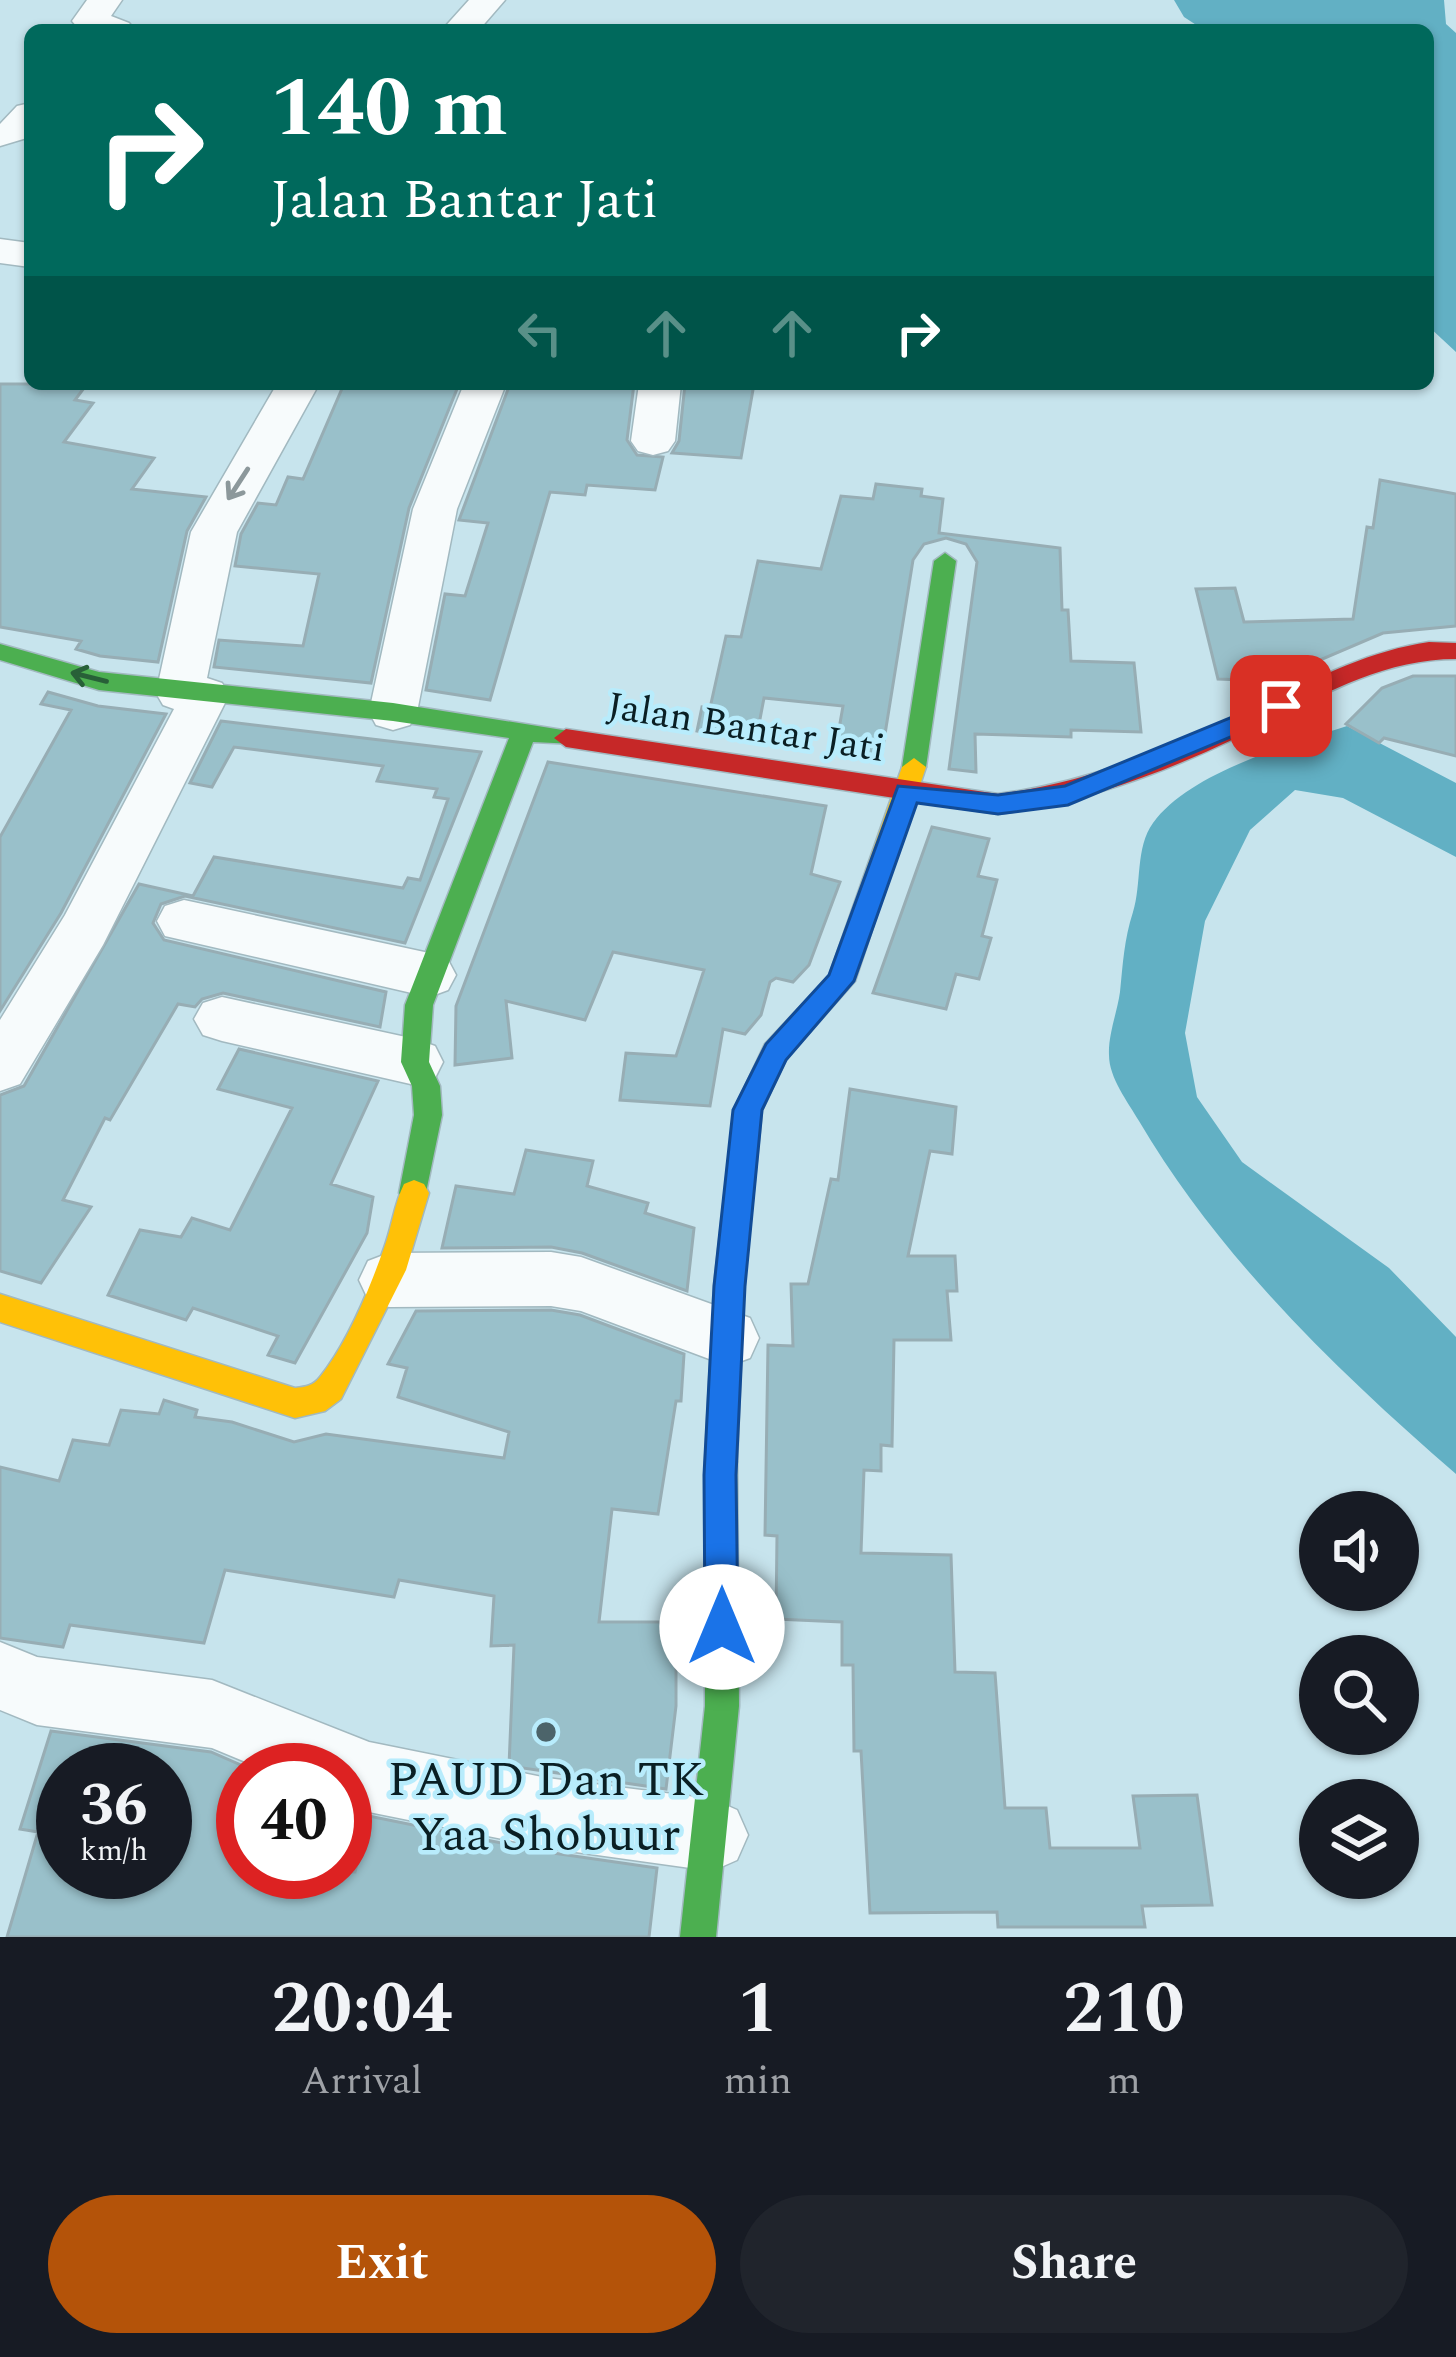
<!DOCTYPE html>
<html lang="en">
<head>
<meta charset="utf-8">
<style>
	:root { --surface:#171b24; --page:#20242c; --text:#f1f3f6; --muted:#9ea1a6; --accent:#b45309 }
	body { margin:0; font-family:Spectral,serif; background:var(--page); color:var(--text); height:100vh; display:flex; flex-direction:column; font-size:45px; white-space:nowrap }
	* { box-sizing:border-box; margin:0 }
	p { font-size:39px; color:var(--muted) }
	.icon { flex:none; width:66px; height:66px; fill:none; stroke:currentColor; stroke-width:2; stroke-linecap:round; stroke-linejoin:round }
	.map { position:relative; height:1937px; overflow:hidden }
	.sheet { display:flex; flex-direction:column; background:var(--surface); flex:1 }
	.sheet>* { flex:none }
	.hud { position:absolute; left:24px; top:24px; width:1410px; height:366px; border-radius:18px; box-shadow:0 3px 9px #0004; background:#00695c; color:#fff; overflow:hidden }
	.buttons { position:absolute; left:1299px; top:1491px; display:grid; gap:24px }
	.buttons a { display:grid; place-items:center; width:120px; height:120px; border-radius:50%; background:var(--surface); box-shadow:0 3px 9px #0004; font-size:60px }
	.speed { position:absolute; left:36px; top:1743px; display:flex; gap:24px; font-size:60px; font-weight:700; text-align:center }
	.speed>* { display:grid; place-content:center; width:156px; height:156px; border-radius:50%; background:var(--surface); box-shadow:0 3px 9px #0004; line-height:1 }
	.speed small { font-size:30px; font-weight:400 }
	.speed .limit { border:18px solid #d22; background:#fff; color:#111 }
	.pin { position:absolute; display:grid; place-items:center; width:102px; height:102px; color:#fff; margin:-51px; border-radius:24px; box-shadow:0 6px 18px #0006 }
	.me { position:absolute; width:132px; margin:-66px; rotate:0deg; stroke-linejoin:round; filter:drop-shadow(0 0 9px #0008) }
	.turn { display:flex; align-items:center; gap:42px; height:252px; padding:0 48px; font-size:54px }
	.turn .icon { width:156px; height:156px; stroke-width:2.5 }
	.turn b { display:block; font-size:84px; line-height:102px }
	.lanes { display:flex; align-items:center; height:114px; padding:0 48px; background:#0003; justify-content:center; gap:60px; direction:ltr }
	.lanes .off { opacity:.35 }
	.eta { display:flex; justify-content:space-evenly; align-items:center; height:204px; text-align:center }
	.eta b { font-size:72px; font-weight:700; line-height:84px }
	.button { display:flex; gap:24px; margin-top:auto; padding:24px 48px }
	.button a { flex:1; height:138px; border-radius:72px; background:var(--accent); color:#fff; font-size:48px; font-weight:700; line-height:138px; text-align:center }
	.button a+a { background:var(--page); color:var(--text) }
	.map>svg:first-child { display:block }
	.water { fill:#62b0c4 }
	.building { fill:#99c0ca; stroke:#97adb4; stroke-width:3; fill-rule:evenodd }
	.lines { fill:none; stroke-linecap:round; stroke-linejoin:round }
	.street-casing { stroke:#a2b9c0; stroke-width:3 }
	.fast-casing { stroke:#a2b9c0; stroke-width:3 }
	.slow-casing { stroke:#a2b9c0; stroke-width:3 }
	.jam-casing { stroke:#a2b9c0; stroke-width:3 }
	.street { fill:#f7fbfc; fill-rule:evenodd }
	.fast { fill:#4caf50; fill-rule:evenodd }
	.slow { fill:#ffc107; fill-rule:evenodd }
	.jam { fill:#c62828; fill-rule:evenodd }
	.oneway { stroke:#8c989b }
	.oneway2 { stroke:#286038 }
	.route { fill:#1a73e8; stroke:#114b97; stroke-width:3 }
	.poi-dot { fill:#4c646a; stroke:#b8ecfc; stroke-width:4.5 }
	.labels { text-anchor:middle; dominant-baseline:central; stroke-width:9; stroke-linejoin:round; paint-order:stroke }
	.street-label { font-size:39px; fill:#0a1f24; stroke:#b8ecfc }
	.near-poi-label { font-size:48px; fill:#0a1f24; stroke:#b8ecfc }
</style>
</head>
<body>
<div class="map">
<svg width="1456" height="1937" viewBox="0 0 1456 1937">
	<rect width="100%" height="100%" fill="#c7e4ed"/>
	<path class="water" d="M1174 0H1444L1446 24 1456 33V352L1428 326V30H1204L1184 17Z
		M1347 726 1456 783V857L1343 798 1295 790 1250 830 1205 921 1185 1033 1197 1097 1242 1162 1389 1268 1456 1337V1474C1337 1371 1220 1258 1139 1121 1128 1102 1109 1078 1109 1055 1108 1035 1117 1013 1120 992 1123 963 1124 940 1133 912 1142 884 1135 848 1153 823 1190 772 1289 745 1347 726Z"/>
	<path class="building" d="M0 384H87L75 400 93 403 64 442 154 458 132 489 206 497 187 531 158 662 100 656 76 649 81 641 0 627Z
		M344 384H459L409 508 371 683 214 667 219 640 303 646 319 574 235 566 241 534 258 503 276 505 288 477 303 479Z
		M510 384H634L627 440 637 455 663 457 655 490 587 485 585 495 550 492 490 700 426 690 445 594 465 596 488 523 459 520Z
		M685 384H754L741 458 672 453 679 441Z
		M1380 480 1456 494V626L1383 633 1271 681 1218 679 1196 589 1235 588 1244 622 1353 619 1367 527 1373 528Z
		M876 484 922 489 921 496 943 499 939 533 1060 548 1062 610H1068L1071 661 1134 663 1141 732 1071 730V737L975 734 976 772 949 769 977 562 966 544 946 538 924 544 913 560 881 759 835 752 843 706 764 698 756 740 697 731 702 707 710 708 726 636 741 637 758 561 821 569 841 496 873 499Z
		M1413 676H1456V756L1384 738 1379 743 1346 724 1382 688Z
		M48 692 98 706 166 714 61 913 0 1011V837L71 710 41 704Z
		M221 721 481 752 405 943 185 896 161 904 153 923 164 940 386 992 380 1027 223 993 202 999 195 1007 178 1004 110 1120 105 1118 63 1200 91 1207 41 1283 0 1271V1095L24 1086 139 884 193 896 214 857 403 888 408 878 420 880 448 799 434 797 437 789 377 781 383 766 234 747 212 787 190 783Z
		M548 762 826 806 811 874 840 882 809 965 793 982 776 978 770 982 761 1015 745 1034 723 1029 710 1106 620 1100 626 1053 676 1056 704 970 613 952 585 1020 506 1001 512 1058 455 1065 456 1006Z
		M932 827 989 839 978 876 997 880 982 936 991 938 979 979 956 974 946 1009 873 993Z
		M239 1049 378 1081 331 1184 373 1197 367 1233 295 1363 268 1355 278 1336 193 1308 186 1320 108 1295 140 1230 181 1237 192 1218 230 1230 292 1108 218 1089Z
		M850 1089 956 1107 952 1154 930 1151 908 1256H955L957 1291H947L951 1340H894L892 1446 881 1445V1471L864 1470 861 1553 951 1555 955 1672 995 1673 1005 1808H1046L1050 1848H1140L1133 1796 1197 1795 1212 1905 1142 1906 1145 1927H998L997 1912 870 1913 861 1751H854L853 1665H842V1622L776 1619 777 1536 765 1535 768 1345 793 1346 791 1284H808L831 1179 838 1180Z
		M526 1150 593 1161 587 1186 648 1203 645 1213 694 1228 687 1291 582 1253 551 1247 442 1248 456 1186 514 1194Z
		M551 1310 580 1315 684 1354 681 1401H676L658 1514 612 1509 599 1622H676V1706L666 1789 509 1766 514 1645 491 1646 494 1596 399 1580 394 1597 225 1570 204 1643 70 1625 63 1647 0 1638V1467L59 1481 73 1440 109 1445 121 1410 159 1414 164 1400 197 1410 195 1417 232 1422 294 1442 326 1434 504 1458 509 1432 398 1397 407 1368 388 1364 416 1311Z
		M51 1731 211 1752 243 1766V1872H355L369 1816 546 1852 657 1868 649 1937H7L38 1832 20 1829ZM63 1770H165V1872H63Z"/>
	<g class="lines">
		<defs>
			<path id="street" d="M87 0H122L111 16 129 23 135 30 78 28 72 21Z
				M469 0H505L479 30H442Z
				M30 103V137L0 146V124L17 106Z
				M0 239 30 243V267L0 263Z
				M277 384H319L237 532 207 678 222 683 229 695 103 945 20 1084 0 1091V1020L65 915 174 709 163 705 156 693 191 532Z
				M464 384H506L457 509 417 712 410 725 393 730 376 725 369 712 413 509Z
				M639 384H681L675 441 668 451 653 455 638 451 631 441Z
				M184 900 429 953 448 960 456 975 448 990 429 997 165 936 157 921 165 906Z
				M222 997 415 1039 435 1046 443 1062 435 1078 415 1085 222 1041 203 1035 194 1019 203 1003Z
				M551 1252 581 1257 750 1318 759 1338 750 1358 728 1366 581 1311 551 1306 389 1307 368 1299 359 1280 368 1261 389 1253Z
				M0 1642 37 1657 212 1680 369 1742 547 1778 712 1799 737 1810 748 1835 737 1860 712 1871 547 1848 369 1812 345 1802V1770H265L212 1748 37 1725 0 1710Z"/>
			<path id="fast" d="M945 553 956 561 926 767 914 776 902 767 934 561Z
				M0 644 99 672 393 703 575 732 578 738 575 744 533 742 433 1005 429 1062 440 1086 442 1115 424 1202 414 1206 404 1202 399 1193 414 1115 412 1086 401 1062 405 1005 509 738 393 721 99 690 0 660Z
				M721 1447 732 1451 737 1462 739 1706 716 1937H680L705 1706V1462L710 1451Z"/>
			<path id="slow" d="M914 758 926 767 855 981 786 1059 762 1110 744 1286 737 1462 732 1473 721 1477 710 1473 705 1462 714 1286 734 1110 765 1044 829 976 902 767Z
				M414 1180 424 1184 429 1193 406 1270 341 1399 325 1411 295 1418 0 1322V1294L295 1388C305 1387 313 1386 320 1377 348 1342 369 1290 384 1248 392 1227 394 1204 404 1184Z"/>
			<path id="jam" d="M1429 642 1456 643V659C1374 659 1306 705 1234 739 1158 775 1081 803 998 814L566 747 554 738 566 729 998 794C1085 783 1162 752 1241 715 1303 685 1361 652 1429 642Z"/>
		</defs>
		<use href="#street" class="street-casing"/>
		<use href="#fast" class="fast-casing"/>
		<use href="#slow" class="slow-casing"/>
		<use href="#jam" class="jam-casing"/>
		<use href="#street" class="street"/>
		<use href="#fast" class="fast"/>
		<use href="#slow" class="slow"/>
		<use href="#jam" class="jam"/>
	</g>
	<defs><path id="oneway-shaft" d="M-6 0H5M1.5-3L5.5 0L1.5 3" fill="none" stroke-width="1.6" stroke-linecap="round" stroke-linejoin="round" transform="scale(3)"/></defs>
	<use class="oneway" href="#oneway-shaft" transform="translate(238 484) rotate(123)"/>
	<use class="oneway2" href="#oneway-shaft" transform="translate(89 677) rotate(-166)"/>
	<path class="route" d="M1281 697 1294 706 1290 712 1068 805 998 814 917 803 854 981 786 1060 762 1110 745 1286 736 1475 738 1627 733 1639 722 1644 710 1639 705 1627 704 1475 714 1286 733 1110 766 1044 829 975 898 786 998 795 1065 786Z"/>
	<circle class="poi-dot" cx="546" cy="1732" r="12"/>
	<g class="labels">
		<g class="street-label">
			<text transform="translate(746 728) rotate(9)">Jalan Bantar Jati</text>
		</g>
		<g class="near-poi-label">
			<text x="546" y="1780">PAUD Dan TK<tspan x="546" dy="55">Yaa Shobuur</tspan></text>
		</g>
	</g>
</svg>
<div class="buttons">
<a><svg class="icon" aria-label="sound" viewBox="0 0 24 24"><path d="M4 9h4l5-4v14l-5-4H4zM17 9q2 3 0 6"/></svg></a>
<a><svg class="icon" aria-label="search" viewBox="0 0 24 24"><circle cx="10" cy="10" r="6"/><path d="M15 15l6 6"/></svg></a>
<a><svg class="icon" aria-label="layers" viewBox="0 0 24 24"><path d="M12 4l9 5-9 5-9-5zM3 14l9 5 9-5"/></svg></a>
</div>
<div class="speed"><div>36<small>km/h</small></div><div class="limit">40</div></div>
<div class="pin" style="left:1281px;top:706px;background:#d93025"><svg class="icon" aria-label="arrive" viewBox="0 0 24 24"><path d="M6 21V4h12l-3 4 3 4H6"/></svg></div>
<svg class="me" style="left:722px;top:1627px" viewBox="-20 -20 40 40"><circle r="19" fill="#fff"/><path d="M0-13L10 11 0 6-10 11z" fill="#1a73e8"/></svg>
<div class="hud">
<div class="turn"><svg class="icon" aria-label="right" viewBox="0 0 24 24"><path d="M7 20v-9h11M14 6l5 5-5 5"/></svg><div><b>140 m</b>Jalan Bantar Jati</div></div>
<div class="lanes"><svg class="icon off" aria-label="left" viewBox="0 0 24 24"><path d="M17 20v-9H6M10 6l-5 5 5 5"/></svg><svg class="icon off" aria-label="ahead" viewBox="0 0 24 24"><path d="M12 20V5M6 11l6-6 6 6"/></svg><svg class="icon off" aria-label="ahead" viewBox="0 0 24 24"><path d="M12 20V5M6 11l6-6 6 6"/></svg><svg class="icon" aria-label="right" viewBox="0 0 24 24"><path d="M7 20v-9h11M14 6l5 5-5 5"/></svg></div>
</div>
</div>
<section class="sheet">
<div class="eta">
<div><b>20:04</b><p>Arrival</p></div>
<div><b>1</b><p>min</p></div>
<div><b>210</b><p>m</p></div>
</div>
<div class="button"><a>Exit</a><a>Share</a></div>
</section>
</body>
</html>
